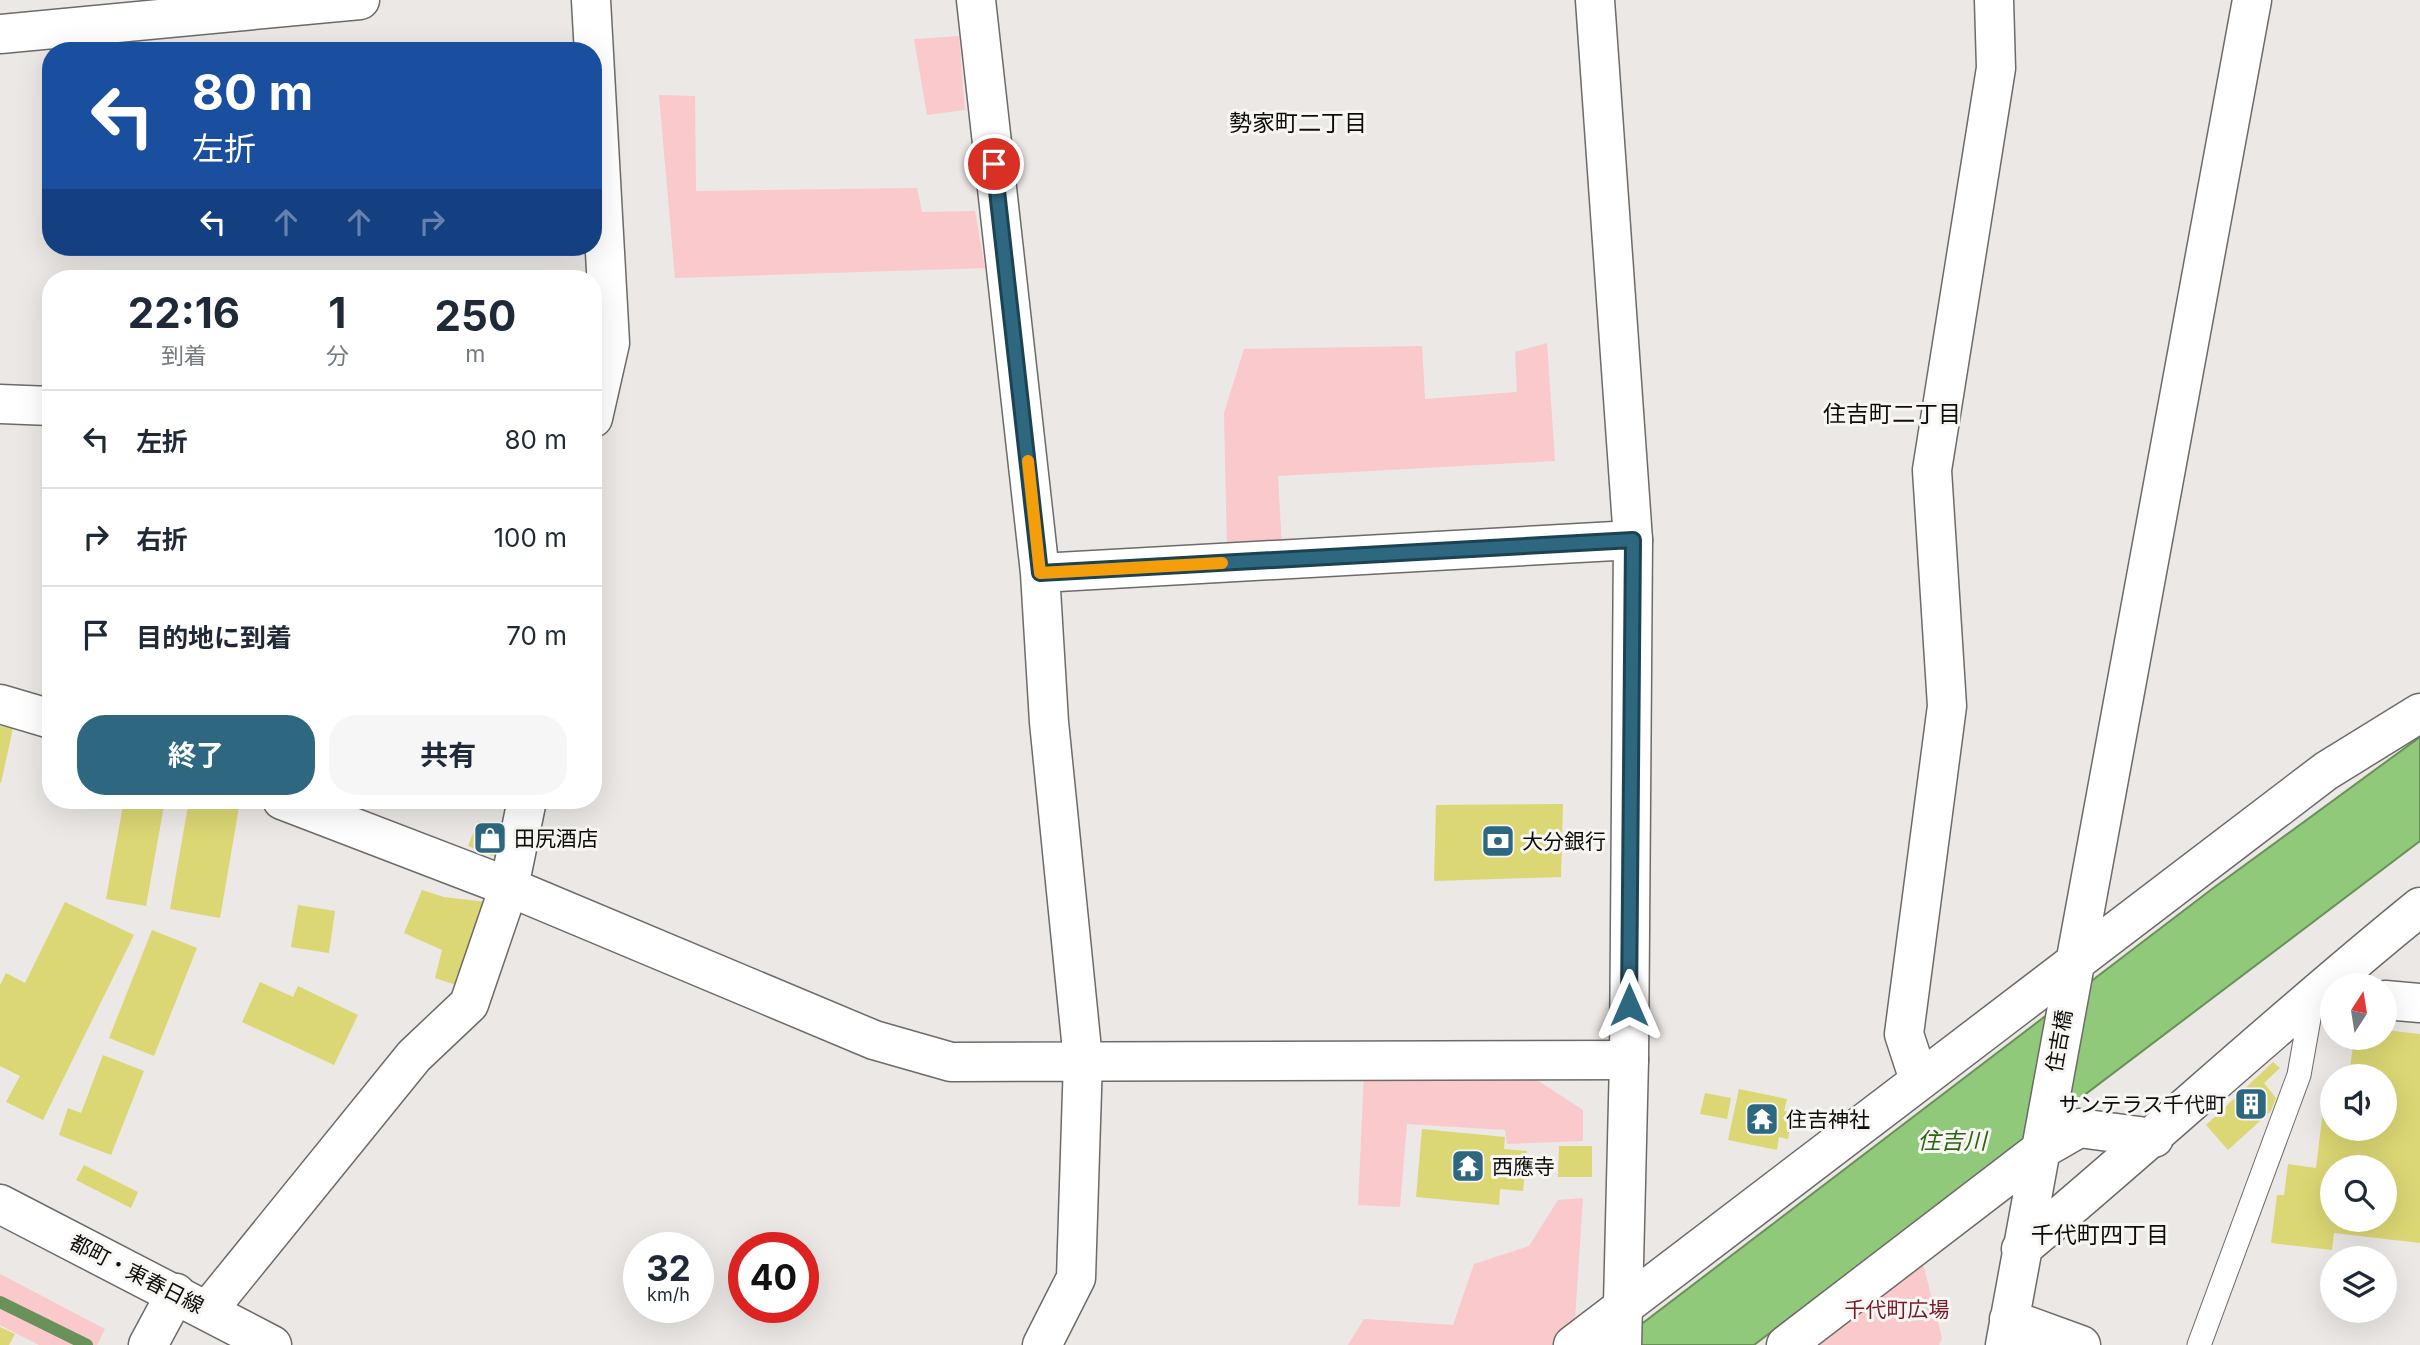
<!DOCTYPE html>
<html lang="ja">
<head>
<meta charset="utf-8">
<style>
	:root { --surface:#fff; --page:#f6f6f7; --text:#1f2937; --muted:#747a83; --line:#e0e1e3; --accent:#2d6780 }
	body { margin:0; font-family:Inter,"Noto Sans JP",sans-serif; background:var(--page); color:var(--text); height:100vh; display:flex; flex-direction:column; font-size:26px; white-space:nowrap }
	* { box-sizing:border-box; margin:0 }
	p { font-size:23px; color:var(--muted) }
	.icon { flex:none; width:38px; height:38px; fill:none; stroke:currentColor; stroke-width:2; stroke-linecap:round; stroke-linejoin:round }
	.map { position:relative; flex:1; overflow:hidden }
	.panel { position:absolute; left:42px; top:270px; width:560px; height:539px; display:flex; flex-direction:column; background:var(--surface); border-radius:28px; box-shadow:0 7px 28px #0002 }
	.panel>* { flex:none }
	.top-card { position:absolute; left:42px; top:42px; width:560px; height:214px; border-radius:28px; box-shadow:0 7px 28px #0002; background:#1a4fa0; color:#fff; overflow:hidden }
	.needle { width:46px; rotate:12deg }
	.tools { position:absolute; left:2320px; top:973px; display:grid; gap:14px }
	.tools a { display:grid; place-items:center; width:77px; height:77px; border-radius:50%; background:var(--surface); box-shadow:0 7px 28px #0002; font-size:35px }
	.speed { position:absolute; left:623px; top:1232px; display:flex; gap:14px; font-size:35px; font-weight:700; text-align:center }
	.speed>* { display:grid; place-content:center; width:91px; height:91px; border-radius:50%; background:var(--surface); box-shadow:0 7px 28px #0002; line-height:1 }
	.speed small { font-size:18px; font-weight:400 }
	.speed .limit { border:10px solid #d22; background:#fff; color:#111 }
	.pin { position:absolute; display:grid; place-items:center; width:60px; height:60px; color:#fff; margin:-30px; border:4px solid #fff; border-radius:50%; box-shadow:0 2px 7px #0007 }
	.me { position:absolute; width:77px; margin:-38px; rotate:0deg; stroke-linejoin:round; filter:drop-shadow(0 0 5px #0008) }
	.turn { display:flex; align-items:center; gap:24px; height:147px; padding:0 35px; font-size:32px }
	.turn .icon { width:91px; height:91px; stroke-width:2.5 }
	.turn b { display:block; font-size:49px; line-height:60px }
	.lanes { display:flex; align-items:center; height:66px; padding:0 35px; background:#0003; justify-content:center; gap:35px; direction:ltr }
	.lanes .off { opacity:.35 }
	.eta { display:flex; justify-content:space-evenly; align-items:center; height:119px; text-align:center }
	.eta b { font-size:42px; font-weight:700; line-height:49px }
	.cta { display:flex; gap:14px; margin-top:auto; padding:14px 35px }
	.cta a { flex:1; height:80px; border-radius:28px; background:var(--accent); color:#fff; font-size:28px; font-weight:700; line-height:80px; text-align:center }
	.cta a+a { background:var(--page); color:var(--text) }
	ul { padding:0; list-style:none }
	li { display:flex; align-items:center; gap:21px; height:98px; padding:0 35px; border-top:2px solid var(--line) }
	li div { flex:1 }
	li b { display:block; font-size:26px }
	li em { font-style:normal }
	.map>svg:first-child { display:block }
	.green { fill:#fac9cb }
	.water { fill:#90c97a; stroke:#699159; stroke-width:2 }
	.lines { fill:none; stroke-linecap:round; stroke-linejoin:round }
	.stream { stroke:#699159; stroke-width:12 }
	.building { fill:#dbd774; fill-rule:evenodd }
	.lane-casing { stroke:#6d6b68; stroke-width:25 }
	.street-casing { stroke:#6d6b68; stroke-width:41 }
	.secondary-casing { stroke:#6d6b68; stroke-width:41 }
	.lane { stroke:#fff; stroke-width:23 }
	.street { stroke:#fff; stroke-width:38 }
	.secondary { stroke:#fff; stroke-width:38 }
	.route-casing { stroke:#1d4353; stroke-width:18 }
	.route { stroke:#2d6780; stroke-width:12 }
	.slow { stroke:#f59e0b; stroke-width:12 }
	.labels { text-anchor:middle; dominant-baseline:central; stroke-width:6; stroke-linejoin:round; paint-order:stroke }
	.poi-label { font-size:21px; fill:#0e0d0c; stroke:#f8f6f2; text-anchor:start }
	.street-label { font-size:21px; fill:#0e0d0c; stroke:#f8f6f2 }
	.park-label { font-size:21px; fill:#731b2b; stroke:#f8f6f2 }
	.neighbourhood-label { font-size:23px; fill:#0e0d0c; stroke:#f8f6f2 }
	.water-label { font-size:23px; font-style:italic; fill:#2f6315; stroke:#f8f6f2 }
</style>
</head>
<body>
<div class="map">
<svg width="2420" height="1345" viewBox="0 0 2420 1345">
	<rect width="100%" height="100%" fill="#ebe8e5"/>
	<path class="green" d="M959 36 965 110 927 115 914 39Z
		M659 95 695 96 696 191 917 188 922 212 975 211 985 268 675 278Z
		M1547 343 1555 461 1278 476 1282 547 1227 551 1224 413 1244 349 1422 346 1425 399 1517 392 1515 352Z
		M1511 1063 1583 1110V1141L1507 1144 1505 1130 1407 1124 1400 1207 1358 1205 1364 1073Z
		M1583 1198 1574 1334 1559 1345H1348L1364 1319 1453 1325 1474 1264 1529 1246 1558 1200Z
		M1919 1248 1942 1338 1939 1345H1796Z
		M0 1274 105 1329 97 1345H39L0 1325Z"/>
	<path class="water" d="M2420 737V841L1754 1345H1614L2212 889Z"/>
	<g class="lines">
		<path class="stream" d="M0 1302 87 1345"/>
	</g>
	<path class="building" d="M0 726 13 728 1 783H0Z
		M124 800H165L146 906 106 899Z
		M189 800 239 807 220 918 170 909Z
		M1563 804 1561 877 1434 881 1436 805Z
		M478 821 512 831 500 859 468 846Z
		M422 890 444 897 495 903 462 987 435 978 442 950 404 933Z
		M65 902 134 935 43 1120 6 1102 20 1076 0 1066V985L6 973 25 983Z
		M298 905 335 911 329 953 291 947Z
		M152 930 197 948 154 1056 109 1038Z
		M260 982 293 997 298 986 358 1015 334 1065 242 1022Z
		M2385 1030 2420 1034V1243L2334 1233 2332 1250 2271 1243 2277 1195H2284L2288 1164 2316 1168 2324 1102 2333 1103V1129H2385V1076H2349L2354 1038H2385ZM2333 1167H2385V1220H2333Z
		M103 1055 144 1071 111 1155 59 1135 68 1108 81 1113Z
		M2273 1062 2280 1068 2264 1083 2276 1098 2271 1111 2228 1150 2206 1125Z
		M1739 1089 1787 1099 1784 1111 1793 1113 1788 1139 1779 1137 1777 1150 1728 1140Z
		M1705 1093 1731 1098 1727 1119 1700 1114Z
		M1422 1129 1505 1137 1504 1149 1527 1151 1523 1191 1500 1189 1499 1205 1416 1197Z
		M1559 1146H1592V1177H1558Z
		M84 1165 138 1192 131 1208 76 1180Z
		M0 1327 15 1334 9 1345H0Z"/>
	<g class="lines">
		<defs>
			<path id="lane" d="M2199 1345 2299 1075 2313 996"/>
			<path id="street" d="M591 0 610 343 593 418
				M976 0 1040 573 1049 722 1083 1060 1076 1278 1042 1345
				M0 34 360 0
				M0 404 51 406
				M1040 573 1633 540
				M0 704 51 719
				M282 800 509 887 874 1040 951 1062 1629 1060
				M2385 1000 2420 1003
				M1919 1080 1904 1034 1947 706 1932 470 1996 68 1994 0
				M2021 1249C2156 1136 2284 1017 2420 907
				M208 1310 414 1056 469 1004 509 887 527 800
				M2009 1319 2081 1345
				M148 1345 176 1293
				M1573 1345 2326 771 2420 713
				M1786 1345 2039 1151 2079 1128 2154 1138
				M2005 1345 2252 0"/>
			<path id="secondary" d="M1595 0 1633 540 1629 1060 1622 1345
				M0 1204 272 1345"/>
		</defs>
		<use href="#lane" class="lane-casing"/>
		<use href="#street" class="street-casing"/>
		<use href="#secondary" class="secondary-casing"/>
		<use href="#lane" class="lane"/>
		<use href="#street" class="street"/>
		<use href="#secondary" class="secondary"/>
	</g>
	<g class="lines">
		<defs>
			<path id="route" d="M994 164 1040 573 1633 540 1629 1005"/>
		</defs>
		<use href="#route" class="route-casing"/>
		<use href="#route" class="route"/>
		<path class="slow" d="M1028 461 1040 573 1222 563"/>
	</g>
	<defs>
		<symbol id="shop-square" viewBox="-11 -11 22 22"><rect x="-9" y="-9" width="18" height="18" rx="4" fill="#2d6780" stroke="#f8f6f2"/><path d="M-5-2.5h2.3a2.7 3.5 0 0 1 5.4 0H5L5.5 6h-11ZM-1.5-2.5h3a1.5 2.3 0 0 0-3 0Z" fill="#fff"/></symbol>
		<symbol id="bank-square" viewBox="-11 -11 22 22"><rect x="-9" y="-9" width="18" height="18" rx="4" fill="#2d6780" stroke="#f8f6f2"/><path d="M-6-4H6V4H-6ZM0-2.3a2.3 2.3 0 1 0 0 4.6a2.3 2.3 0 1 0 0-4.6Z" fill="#fff"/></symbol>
		<symbol id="building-square" viewBox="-11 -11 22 22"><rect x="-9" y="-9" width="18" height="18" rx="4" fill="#2d6780" stroke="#f8f6f2"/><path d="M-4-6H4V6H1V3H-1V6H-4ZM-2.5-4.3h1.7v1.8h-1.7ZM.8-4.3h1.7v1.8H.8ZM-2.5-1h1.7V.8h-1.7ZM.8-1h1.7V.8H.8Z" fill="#fff"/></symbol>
		<symbol id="temple-square" viewBox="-11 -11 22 22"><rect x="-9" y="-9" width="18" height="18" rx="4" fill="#2d6780" stroke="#f8f6f2"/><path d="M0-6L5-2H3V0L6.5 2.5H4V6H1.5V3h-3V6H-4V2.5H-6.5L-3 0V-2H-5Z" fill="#fff"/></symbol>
	</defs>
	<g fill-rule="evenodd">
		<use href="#shop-square" x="471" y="819" width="38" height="38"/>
		<use href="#bank-square" x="1479" y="822" width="38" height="38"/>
		<use href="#building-square" x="2232" y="1085" width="38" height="38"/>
		<use href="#temple-square" x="1743" y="1100" width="38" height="38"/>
		<use href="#temple-square" x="1449" y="1147" width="38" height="38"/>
	</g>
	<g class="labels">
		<g class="poi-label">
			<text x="514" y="838">田尻酒店</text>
			<text x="1522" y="841">大分銀行</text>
			<text x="2226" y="1104" text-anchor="end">サンテラス千代町</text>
			<text x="1786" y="1119">住吉神社</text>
			<text x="1492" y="1166">西應寺</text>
		</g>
		<g class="street-label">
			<text transform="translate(2059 1041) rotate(-80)">住吉橋</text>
			<text transform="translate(137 1274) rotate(27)">都町・東春日線</text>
		</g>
		<g class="park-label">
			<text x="1897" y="1309">千代町広場</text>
		</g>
		<g class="neighbourhood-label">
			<text x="1298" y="123">勢家町二丁目</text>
			<text x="1892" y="414">住吉町二丁目</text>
			<text x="2100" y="1235">千代町四丁目</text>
		</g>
		<g class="water-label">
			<text x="1952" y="1141">住吉川</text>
		</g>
	</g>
</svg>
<div class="tools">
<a><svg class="needle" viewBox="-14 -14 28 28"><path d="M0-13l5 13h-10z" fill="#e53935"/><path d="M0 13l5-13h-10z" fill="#747a83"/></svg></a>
<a><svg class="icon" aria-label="sound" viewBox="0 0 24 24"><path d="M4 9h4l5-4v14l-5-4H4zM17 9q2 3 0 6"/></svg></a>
<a><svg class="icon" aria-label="search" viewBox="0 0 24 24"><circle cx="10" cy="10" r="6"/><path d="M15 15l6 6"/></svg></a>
<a><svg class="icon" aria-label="layers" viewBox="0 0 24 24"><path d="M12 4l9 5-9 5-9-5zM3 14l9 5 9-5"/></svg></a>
</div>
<div class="speed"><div>32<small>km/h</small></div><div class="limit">40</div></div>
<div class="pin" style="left:994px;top:164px;background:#d93025"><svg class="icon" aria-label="arrive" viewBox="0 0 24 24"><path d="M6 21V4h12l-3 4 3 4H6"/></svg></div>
<svg class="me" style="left:1629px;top:1005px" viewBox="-20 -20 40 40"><path d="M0-17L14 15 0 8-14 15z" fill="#2d6780" stroke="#fff" stroke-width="4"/></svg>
<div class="top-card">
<div class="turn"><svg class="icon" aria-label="left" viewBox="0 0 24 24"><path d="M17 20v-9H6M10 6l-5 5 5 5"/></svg><div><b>80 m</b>左折</div></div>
<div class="lanes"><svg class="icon" aria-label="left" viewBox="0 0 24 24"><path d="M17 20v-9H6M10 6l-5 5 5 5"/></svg><svg class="icon off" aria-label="ahead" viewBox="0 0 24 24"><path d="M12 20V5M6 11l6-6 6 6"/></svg><svg class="icon off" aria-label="ahead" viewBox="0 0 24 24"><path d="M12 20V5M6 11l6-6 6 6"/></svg><svg class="icon off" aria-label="right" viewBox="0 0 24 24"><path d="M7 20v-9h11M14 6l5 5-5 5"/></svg></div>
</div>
<section class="panel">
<div class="eta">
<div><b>22:16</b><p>到着</p></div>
<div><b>1</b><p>分</p></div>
<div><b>250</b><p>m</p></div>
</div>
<ul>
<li><svg class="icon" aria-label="left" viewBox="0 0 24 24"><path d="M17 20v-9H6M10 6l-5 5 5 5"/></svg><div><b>左折</b></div><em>80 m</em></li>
<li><svg class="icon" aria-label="right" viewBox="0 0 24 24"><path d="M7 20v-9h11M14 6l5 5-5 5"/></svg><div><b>右折</b></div><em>100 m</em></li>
<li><svg class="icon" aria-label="arrive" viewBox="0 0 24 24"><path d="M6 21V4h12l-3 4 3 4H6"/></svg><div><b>目的地に到着</b></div><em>70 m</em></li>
</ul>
<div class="cta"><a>終了</a><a>共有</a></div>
</section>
</div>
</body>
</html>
